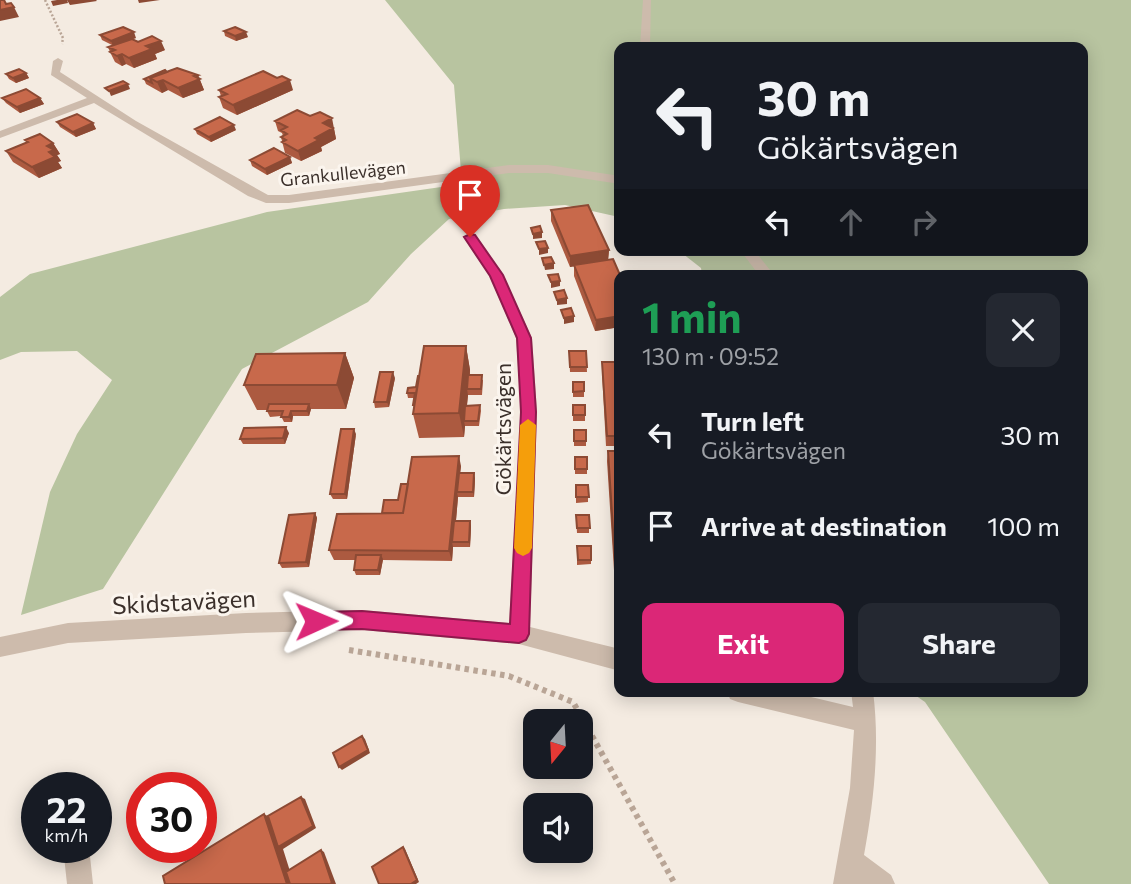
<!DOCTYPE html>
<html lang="en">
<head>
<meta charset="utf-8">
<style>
	:root { --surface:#171b24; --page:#242831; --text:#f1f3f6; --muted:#9ea1a6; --accent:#db2777 }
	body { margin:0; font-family:Commissioner,sans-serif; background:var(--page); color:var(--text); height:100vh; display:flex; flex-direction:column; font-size:26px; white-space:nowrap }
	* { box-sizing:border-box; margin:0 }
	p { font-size:23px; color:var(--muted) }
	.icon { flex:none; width:38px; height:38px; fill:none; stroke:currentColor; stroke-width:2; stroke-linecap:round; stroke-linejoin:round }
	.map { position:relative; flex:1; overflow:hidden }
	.side { position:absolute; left:614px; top:270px; width:474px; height:427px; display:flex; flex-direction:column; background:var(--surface); border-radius:14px; box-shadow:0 4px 18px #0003 }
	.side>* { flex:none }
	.top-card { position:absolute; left:614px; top:42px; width:474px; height:214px; border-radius:14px; box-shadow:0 4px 18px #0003; background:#171b24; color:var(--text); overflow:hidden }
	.needle { width:46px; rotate:198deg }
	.tools { position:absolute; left:523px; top:709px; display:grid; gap:14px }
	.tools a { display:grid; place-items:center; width:70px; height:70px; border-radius:14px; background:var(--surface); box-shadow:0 4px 18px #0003; font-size:35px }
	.speed { position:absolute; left:21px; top:772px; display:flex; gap:14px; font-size:35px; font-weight:700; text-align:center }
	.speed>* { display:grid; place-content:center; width:91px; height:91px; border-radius:50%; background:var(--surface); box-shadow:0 4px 18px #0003; line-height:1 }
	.speed small { font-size:18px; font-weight:400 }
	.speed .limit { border:10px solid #d22; background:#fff; color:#111 }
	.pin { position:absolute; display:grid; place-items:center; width:60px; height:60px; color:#fff; margin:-72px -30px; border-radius:50% 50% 50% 0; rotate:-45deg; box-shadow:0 0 7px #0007 }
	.pin .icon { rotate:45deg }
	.me { position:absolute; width:77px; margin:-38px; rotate:89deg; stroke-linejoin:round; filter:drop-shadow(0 0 5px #0008) }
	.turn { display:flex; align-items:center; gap:24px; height:147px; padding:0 28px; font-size:32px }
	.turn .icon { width:91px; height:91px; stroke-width:2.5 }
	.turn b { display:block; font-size:49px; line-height:60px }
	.lanes { display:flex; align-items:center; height:66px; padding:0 28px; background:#0003; justify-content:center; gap:35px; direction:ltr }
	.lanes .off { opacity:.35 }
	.round { display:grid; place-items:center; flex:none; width:74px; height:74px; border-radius:14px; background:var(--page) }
	.overview { display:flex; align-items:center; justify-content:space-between; height:119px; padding:0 28px }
	h1 { font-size:42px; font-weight:700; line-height:52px; color:#1e9e55 }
	.action { display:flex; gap:14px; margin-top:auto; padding:14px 28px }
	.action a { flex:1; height:80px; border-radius:14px; background:var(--accent); color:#fff; font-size:28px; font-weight:700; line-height:80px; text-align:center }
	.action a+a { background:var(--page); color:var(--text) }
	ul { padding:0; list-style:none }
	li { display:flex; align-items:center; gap:21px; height:91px; padding:0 28px }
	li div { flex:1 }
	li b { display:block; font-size:26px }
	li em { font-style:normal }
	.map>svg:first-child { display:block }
	.green { fill:#b8c4a0 }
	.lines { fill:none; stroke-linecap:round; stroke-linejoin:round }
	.path-far2 { stroke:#b9a596; stroke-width:2.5; stroke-dasharray:2 2; stroke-linecap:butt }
	.path-far1 { stroke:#b9a596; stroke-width:3.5; stroke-dasharray:2.5 2.5; stroke-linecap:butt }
	.path { stroke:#b9a596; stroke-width:6; stroke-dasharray:4.5 4.5; stroke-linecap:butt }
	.minor { fill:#cdbbac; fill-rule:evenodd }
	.wall { fill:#ac5a40 }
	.shaded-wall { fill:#8c4a34 }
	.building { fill:#c8694b; stroke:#8c4a34; stroke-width:2 }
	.route { fill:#db2777; stroke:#8e194d; stroke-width:2 }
	.slow { fill:#f59e0b }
	.labels { text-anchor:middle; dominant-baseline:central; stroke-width:6; stroke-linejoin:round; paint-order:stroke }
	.far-street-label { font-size:18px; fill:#3b302b; stroke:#fbf5ee }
	.street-label { font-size:21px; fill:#3b302b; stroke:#fbf5ee }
	.near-street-label { font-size:24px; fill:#3b302b; stroke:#fbf5ee }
</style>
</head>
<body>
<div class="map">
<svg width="1131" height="884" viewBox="0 0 1131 884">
	<rect width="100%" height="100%" fill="#f4ebe1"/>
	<path class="green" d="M385 0H1131V884H1049L925 702 909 691H1083V275H702L701 268 678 250H1083V47H620L619 217 565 205 504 209 449 219 411 254 368 302 242 369 103 589 21 615 50 492 77 434 112 380 77 351 21 352 0 360V297L30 274 267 212 462 184 454 85Z"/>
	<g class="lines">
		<path class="path-far2" d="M45 0 63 38 62 44"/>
		<path class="path-far1" d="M445 198 458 220"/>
		<path class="path" d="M349 650 509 676 573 702 675 884"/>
		<path class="minor" d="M643 0H651L650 47H640Z
			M58 58 63 61 60 72 136 121 268 195H289L509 165H548L620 176V184L548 173H509L289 203H266L248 196 94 103 0 138V131L87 98 51 75 53 61Z
			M470 233 475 234 503 275 532 338 537 412 530 627 620 649V671L519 644 362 630 246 633 68 643 0 657V637L68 623 246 613 362 610 509 623 521 412 516 338 489 275 463 237Z
			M740 250H754L774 275H759Z
			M727 691H786L853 707 851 691H873C880 746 874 800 864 855L891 875 895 884H833L850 788 854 730 738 702 730 699Z
			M63 847H89L93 884H67Z"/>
	</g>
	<path class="wall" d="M224 31 248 37 236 41 225 36Z
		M100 35 136 38 132 39 165 50 155 54 157 59 134 68 126 64 122 66 115 62 110 52 108 47 112 45 102 40Z
		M167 72 198 75 204 90 183 98 168 90 162 93 146 84 144 79Z
		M26 73 29 78 16 83 9 79 6 74Z
		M219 90H293L237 115 223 108 219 97 221 96Z
		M2 98H40L44 104 20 113 6 103Z
		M275 121 335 129H334L336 139 321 147 322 151 301 161 285 153 281 137 283 136 282 133 278 131Z
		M57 122 93 123 96 129 76 137 60 127Z
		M195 129 236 130 211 142 197 134Z
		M25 140 53 143 60 154 57 155 61 161 58 162 62 168 39 178 13 162 6 151 27 142Z
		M290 157 292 163 267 175 252 166 250 160Z
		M551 210 609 250 608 260 620 275V327L595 331 574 276V266L570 267 551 221Z
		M466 346 470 370V375L483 380 482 395H468L467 406 480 405 481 411 479 426H465L464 437 419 438 413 414 414 398H408L407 393 416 387 419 376Z
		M569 351H586L587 372H570Z
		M345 353 354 378 346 409H311L309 416H293L292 422H284L281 416 270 417 267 411 268 410H257L244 385Z
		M602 362H620V446H606L602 373Z
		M395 378 389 407 375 408 374 402Z
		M573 382H584V397H573Z
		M573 405H585V421H573Z
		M574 430 586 441V446H574Z
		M289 433 285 444H243L240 439Z
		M356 434 347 499H333L330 494Z
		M608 451H620V586H615L607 461Z
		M575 457 587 469V474H575Z
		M461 466 460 473 475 478 474 497H458L456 521H470L471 526 470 547H453L452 561 383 560 380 575H356L354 570 356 560H334L329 550 382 513 398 500 408 484Z
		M576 485H588V502L576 503Z
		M315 513 317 518 309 567 282 568 279 563Z
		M576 515H589V533H577Z
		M577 546H591V564L577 565Z"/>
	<path class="shaded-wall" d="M57 0H67L68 3 53 6 51 1Z
		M67 0H96L97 1 70 5Z
		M138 0H160L139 3Z
		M14 7 19 17 0 21V10Z
		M134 32 136 38 113 46 111 41Z
		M246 32 248 37 236 41 235 36Z
		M161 41 165 50 155 54 157 59 134 68 129 58 146 46Z
		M122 54 126 64 122 66 117 56Z
		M26 73 29 78 16 83 13 78Z
		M198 75 204 90 183 98 178 88Z
		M163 80 168 90 162 93 157 82Z
		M290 80 293 90 237 115 233 105Z
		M128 84 130 89 111 96 109 91Z
		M40 98 44 104 20 113 17 107Z
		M332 118 336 139 321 147 322 151 301 161 298 151 315 138 323 123Z
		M93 123 96 129 76 137 73 132Z
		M234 125 236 130 211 142 209 137Z
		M53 143 60 154 57 155 61 161 58 162 62 168 39 178 32 167 47 146Z
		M290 157 292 163 267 175 265 169Z
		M542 232V238L533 239V234Z
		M548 248V253L539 255V249Z
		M609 250 608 261 570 267V256Z
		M554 263V269L545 270 544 265Z
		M560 281V286L551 288V282Z
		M567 298V304L557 305V300Z
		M574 316V322L564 324V318Z
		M620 316V327L595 331 596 320Z
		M466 346 470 370 468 389H467L468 395 465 421H464L465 426 464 437 459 413Z
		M345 353 354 378 346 409 337 385Z
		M393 372 395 378 389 407 387 402Z
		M309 404 311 409 309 416 307 411Z
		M291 411 293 416 292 422 289 417Z
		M286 427 289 433 285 444 283 438Z
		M354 429 356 434 347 499 345 494Z
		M459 456 461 466 458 492H457L458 497 454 542H452L453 547 452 561 449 551Z
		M474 473 475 478 474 497 473 492Z
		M315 513 317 518 309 567 306 562Z
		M470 521 471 526 470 547 469 542Z
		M381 555 383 559 380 575 378 570Z
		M362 736 365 739 370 753 342 770 339 767Z
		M301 797 305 799 316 828 283 849 294 884H287L264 814 273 819Z
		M403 847 405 849 419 882 416 884H411Z
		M321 850 324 852 336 884H330Z"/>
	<path class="building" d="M0 0H4L6 4 11 3 14 7 0 10Z
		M123 27 134 32 111 41 100 35Z
		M235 27 246 32 235 36 224 31Z
		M152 36 161 41 146 46 152 49 129 58 122 54 117 56 110 52 115 50 108 47 132 39 138 42Z
		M177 68 198 75 194 76 200 79 178 88 163 80 157 82 150 78Z
		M19 69 26 73 13 78 6 74Z
		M165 70 167 72 150 78 152 83 144 79Z
		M263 71 277 78 282 76 290 80 233 105 219 97 227 94 219 90Z
		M123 81 128 84 109 91 105 88Z
		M26 89 40 98 17 107 2 98Z
		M297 110 310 116 320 112 332 118 323 123 333 128 315 138 319 140 298 151 282 142 286 140 281 137 287 134 281 130 287 127 275 121Z
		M77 114 93 123 73 132 57 122Z
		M220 117 234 125 209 137 195 129Z
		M40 134 53 143 47 146 54 150 49 152 55 157 32 167 6 151 28 142 25 140Z
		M274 148 290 157 265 169 250 160Z
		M588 205 609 250 570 256 551 210Z
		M540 226 542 232 533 234 531 228Z
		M545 241 548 248 539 249 536 242Z
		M551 257 554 263 544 265 542 258Z
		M613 259 620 275V316L596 320 574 265Z
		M558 274 560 281 551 282 548 275Z
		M564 290 567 298 557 300 554 292Z
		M571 308 574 316 564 318 561 310Z
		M424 346H466L459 413 413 414Z
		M569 351H586L587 367H570Z
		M345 353 337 385H244L256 354Z
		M602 362H620V436H607Z
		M380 372H393L387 402H374Z
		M468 375H482L481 389H467Z
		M418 376H419L414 405H413L415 393H407L408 388 416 387Z
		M573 382H584V391L573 392Z
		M269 404H309L307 411H291L289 417H281L283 411H267Z
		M480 405 478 421H464L465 406Z
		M573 405H585V415H573Z
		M286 427 283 438 240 439 244 428Z
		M341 429H354L345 494H330Z
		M574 430H586V441H574Z
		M608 451H620V577H616Z
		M459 456 449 551 329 550 337 514 403 513 412 457Z
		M575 457H587V469H575Z
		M459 473H474L473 492H457Z
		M401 484H408L403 513H382L384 500H398Z
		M576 485H588L589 497H576Z
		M315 513 306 562 279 563 289 515Z
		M576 515H589L590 528H577Z
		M454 521H470L469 542H452Z
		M577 546H591V560H578Z
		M356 555H381L378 570H354Z
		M362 736 368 750 339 767 333 753Z
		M301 797 313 826 278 847 268 816Z
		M264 814 287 884H165L163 876Z
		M403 847 417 880 411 884H379L372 867Z
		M321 850 332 883 330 884H290L286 872Z"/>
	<path class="route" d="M470 234 475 235 503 275 531 338 536 412 529 634 526 640 519 643 362 629 316 630 309 627 306 621 309 614 316 612 362 611 510 624 521 412 517 338 490 276 464 237Z"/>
	<path class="slow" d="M528 419 536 425 532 548 529 553 523 556 517 553 514 548 520 425Z"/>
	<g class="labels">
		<g class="far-street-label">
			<text transform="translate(343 173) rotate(-6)">Grankullevägen</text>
		</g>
		<g class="street-label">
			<text transform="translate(502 429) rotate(-90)">Gökärtsvägen</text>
		</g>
		<g class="near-street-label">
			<text transform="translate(184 601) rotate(-3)">Skidstavägen</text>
		</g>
	</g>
</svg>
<div class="tools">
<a><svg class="needle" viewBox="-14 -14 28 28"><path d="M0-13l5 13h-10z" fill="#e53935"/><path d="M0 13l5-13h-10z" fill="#9ea1a6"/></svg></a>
<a><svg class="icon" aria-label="sound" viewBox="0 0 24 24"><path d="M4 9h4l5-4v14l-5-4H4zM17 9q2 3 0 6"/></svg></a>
</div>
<div class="speed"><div>22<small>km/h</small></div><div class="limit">30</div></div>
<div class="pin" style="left:470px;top:237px;background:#d93025"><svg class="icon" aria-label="arrive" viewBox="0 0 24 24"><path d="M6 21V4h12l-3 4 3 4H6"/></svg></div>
<svg class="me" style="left:316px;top:621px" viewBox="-20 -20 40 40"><path d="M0-17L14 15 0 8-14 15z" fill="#db2777" stroke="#fff" stroke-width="4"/></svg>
<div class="top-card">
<div class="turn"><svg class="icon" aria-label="left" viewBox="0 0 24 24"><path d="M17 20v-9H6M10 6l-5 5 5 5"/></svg><div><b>30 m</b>Gökärtsvägen</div></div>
<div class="lanes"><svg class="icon" aria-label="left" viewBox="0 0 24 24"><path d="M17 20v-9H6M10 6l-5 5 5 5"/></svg><svg class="icon off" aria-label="ahead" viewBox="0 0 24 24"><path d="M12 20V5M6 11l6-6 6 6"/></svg><svg class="icon off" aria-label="right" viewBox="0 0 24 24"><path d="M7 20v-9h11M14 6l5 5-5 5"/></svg></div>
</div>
<section class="side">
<div class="overview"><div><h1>1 min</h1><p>130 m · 09:52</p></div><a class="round"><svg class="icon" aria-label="close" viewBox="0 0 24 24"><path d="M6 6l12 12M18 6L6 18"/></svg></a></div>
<ul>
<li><svg class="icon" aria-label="left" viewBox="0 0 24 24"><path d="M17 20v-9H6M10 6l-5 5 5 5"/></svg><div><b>Turn left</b><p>Gökärtsvägen</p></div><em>30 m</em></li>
<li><svg class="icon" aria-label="arrive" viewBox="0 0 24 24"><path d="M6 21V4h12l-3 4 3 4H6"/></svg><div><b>Arrive at destination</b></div><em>100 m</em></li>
</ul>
<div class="action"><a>Exit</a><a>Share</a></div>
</section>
</div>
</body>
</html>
